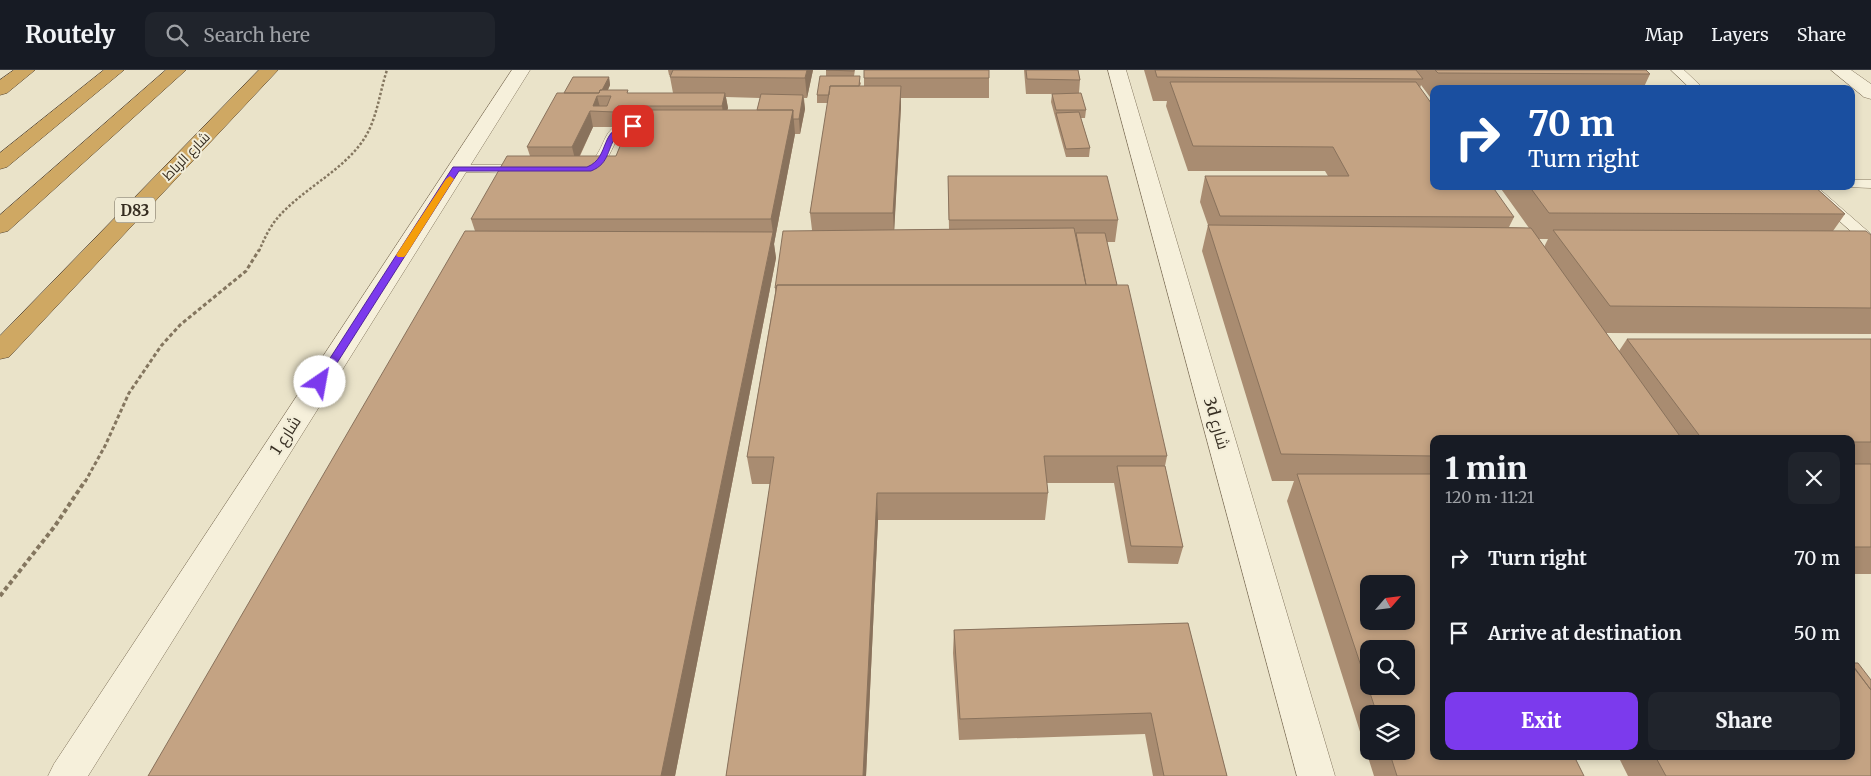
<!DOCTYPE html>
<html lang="en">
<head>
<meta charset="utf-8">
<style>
	:root { --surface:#171b24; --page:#20242c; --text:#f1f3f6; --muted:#9ea1a6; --line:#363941; --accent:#7c3aed }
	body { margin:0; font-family:Merriweather,Cairo,serif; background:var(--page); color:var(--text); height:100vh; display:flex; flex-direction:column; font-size:19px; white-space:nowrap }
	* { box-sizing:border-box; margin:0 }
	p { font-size:16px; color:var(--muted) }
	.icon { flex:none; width:28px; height:28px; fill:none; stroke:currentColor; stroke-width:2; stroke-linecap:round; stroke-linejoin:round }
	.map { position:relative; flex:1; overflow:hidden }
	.sheet { position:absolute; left:1430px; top:365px; width:425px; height:325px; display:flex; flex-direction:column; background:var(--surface); border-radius:10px; box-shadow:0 2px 8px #0003 }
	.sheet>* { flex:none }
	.guide { position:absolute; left:1430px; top:15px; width:425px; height:105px; border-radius:10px; box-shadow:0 2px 8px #0003; background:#1a4fa0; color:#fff; overflow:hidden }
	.needle { width:32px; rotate:62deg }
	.controls { position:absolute; left:1360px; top:505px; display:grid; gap:10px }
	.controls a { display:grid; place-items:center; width:55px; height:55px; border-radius:10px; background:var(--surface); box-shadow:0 2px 8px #0003; font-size:25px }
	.pin { position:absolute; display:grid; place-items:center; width:42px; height:42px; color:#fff; margin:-21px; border-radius:10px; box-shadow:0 2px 8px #0006 }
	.me { position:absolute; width:55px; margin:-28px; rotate:33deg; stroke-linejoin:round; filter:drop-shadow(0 0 4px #0008) }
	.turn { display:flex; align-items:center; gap:18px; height:105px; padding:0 15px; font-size:22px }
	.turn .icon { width:65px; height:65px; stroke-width:2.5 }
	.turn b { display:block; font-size:35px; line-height:42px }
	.round { display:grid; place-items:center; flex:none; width:52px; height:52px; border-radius:10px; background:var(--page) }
	.head { display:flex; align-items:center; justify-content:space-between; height:85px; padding:0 15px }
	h1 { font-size:30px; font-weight:800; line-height:38px }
	.primary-button { display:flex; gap:10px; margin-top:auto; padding:10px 15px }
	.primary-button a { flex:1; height:58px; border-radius:10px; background:var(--accent); color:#fff; font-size:20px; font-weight:800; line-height:58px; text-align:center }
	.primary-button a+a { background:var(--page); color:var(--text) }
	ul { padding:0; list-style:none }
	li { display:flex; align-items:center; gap:15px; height:75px; padding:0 15px }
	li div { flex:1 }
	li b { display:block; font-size:19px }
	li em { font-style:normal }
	header { display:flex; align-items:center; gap:30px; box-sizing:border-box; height:70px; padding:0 25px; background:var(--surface); border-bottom:1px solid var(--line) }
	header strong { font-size:24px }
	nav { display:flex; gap:28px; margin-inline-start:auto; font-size:18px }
	.search { width:350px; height:45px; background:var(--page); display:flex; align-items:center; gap:12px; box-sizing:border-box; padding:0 18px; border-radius:10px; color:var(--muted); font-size:19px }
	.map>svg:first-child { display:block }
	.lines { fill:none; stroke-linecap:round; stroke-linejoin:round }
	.service-casing { stroke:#84765f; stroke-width:1 }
	.minor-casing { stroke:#84765f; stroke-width:1 }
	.tertiary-casing { stroke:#84765f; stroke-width:1 }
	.motorway-casing { stroke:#534433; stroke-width:1 }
	.path-far2 { stroke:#84765f; stroke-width:2.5; stroke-dasharray:2.5 2; stroke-linecap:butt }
	.path-far1 { stroke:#84765f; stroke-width:3; stroke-dasharray:4 2.5; stroke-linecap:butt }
	.path { stroke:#84765f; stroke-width:4; stroke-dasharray:4.5 3; stroke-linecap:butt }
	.service { fill:#f6f0db; fill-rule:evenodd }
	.minor { fill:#f6f0db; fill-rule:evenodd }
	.tertiary { fill:#f6f0db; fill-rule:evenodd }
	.motorway { fill:#cfa863; fill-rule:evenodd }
	.wall { fill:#a98c71; fill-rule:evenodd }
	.shaded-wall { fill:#89725c }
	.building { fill:#c4a383; stroke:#89725c; fill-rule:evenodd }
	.route { fill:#7c3aed; stroke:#51269a }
	.slow { fill:#f59e0b }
	.labels { text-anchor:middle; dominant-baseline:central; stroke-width:4; stroke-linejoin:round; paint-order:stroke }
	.far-street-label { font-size:14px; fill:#362d21; stroke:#f2edd8 }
	.shield { fill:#f2edd8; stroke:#6e6758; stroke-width:1 }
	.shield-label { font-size:15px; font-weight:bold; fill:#362d21 }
	.street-label { font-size:16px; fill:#362d21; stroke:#f2edd8 }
</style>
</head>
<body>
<header>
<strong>Routely</strong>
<div class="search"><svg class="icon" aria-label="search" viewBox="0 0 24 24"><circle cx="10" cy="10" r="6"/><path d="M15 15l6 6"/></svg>Search here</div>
<nav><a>Map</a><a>Layers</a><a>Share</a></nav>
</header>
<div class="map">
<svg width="1871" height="706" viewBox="0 0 1871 706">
	<rect width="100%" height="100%" fill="#eae3c9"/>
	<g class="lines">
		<defs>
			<path id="service" d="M1671 0H1684L1704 19H1691Z
				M627 52H651L657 56 651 60 624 61C610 72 608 108 582 102L580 99C585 94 592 92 596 86 607 70 604 57 627 52Z
				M457 95H524L531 99 524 103 452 102 450 99 452 96Z
				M1851 110H1871V118L1846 117 1851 116Z
				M1801 116H1816L1871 164V176L1866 175Z"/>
			<path id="minor" d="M512 0H530L88 706H48L54 694Z
				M1108 0H1126L1335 706H1297Z"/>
			<path id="tertiary" d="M1831 0H1851L1871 14V29L1864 27Z"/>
			<path id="motorway" d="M14 0H35L7 23 0 25V10Z
				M104 0H124L7 97 0 99V83Z
				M166 0H186L8 161 0 163V145Z
				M259 0H278L9 287 0 289V266Z"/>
		</defs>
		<use href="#service" class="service-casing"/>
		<use href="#minor" class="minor-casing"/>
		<use href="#tertiary" class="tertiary-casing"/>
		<use href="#motorway" class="motorway-casing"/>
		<path class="path-far2" d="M259 181C265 167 271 154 282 143 307 117 341 101 362 72 377 51 379 24 387 0"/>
		<path class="path-far1" d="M85 412 105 376 129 323 161 276 180 255 246 201 259 180"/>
		<path class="path" d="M0 526 55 456 85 411"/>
		<use href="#service" class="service"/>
		<use href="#minor" class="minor"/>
		<use href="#tertiary" class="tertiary"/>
		<use href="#motorway" class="motorway"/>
	</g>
	<path class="wall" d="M668 0H813L807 28H804L805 39 800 64H795L774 174 776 188 675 706H148L475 161 471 149 530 86 527 77 564 23 609 7 610 15 608 20 629 23H673L670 7V6L669 5ZM726 27 760 28 757 40H727L728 38ZM621 51H630L616 86H580L593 57H619Z
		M826 0H855L854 6 861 13 860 16H864V8H989V28H901V36L894 160 949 159 948 106 1118 150 1115 172H1107L1117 215 1167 386 1165 396 1183 477 1178 494 1128 493 1114 413H1047L1048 423 1045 450H878L866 706H726L770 414H752L747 387 775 223V218L812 160 810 143 828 33H817V25L826 6Z
		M1024 0H1078L1080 10 1079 23 1086 40 1085 48H1081L1090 78 1089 87H1066L1051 32 1052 24H1026Z
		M1144 0H1646L1650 4 1643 19H1434V27H1430L1421 15 1420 18 1432 35 1434 30V116L1514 147 1509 157 1529 158 1499 116H1814L1845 144 1833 161 1871 165V264L1606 263 1619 281 1627 269H1871V504H1851V369H1434V686L1584 706H1374L1287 431 1294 411H1272L1202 181 1208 155 1200 132 1205 106H1328L1325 101H1188L1166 36 1167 31H1153ZM1539 169H1548L1544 177ZM1369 644H1406V681H1369Z
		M1188 553 1227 706H1153L1145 664 959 670 953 583 954 560Z
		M1618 686H1851L1871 706H1628Z"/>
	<path class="shaded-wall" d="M807 0H813L807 28 805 8Z
		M609 7 610 15 605 26 600 24Z
		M901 16V36L894 165 893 143Z
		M725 23 728 38 724 51 722 36Z
		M803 25 805 39 800 64 799 49Z
		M597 26 601 41 593 36Z
		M618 36 621 51 619 57 615 42Z
		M793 40 795 64 774 174 776 188 675 706H661L773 163 771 149Z
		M590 41 593 57 576 93 572 77Z
		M877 423 878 450 866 706H863Z"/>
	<path class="building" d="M673 0H807L805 8 670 7Z
		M826 0H854V1Z
		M864 0H989V8H864Z
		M1026 0H1078L1080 10 1027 9Z
		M1155 0H1416L1423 9 1157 7Z
		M1435 0H1646L1650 4 1438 3Z
		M820 6H860L859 16H830L829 25H817Z
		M573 7H609L602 20H600L599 23H564Z
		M1170 12H1416L1434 37V116H1492L1514 147 1220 146 1205 106H1349L1333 77 1193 76Z
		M830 16H901L893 143H810Z
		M600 20H628L627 23H725L722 36H618L615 42 590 41 572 77H527L557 23H599ZM597 26H611L607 36H593Z
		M1081 23 1086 40H1056L1052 24Z
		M761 24 803 25 799 49H793V40H757Z
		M635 40H793L771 149H471L507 86H616Z
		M1079 42 1090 78 1066 79 1056 43Z
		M948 106H1107L1118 150H949Z
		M1529 116H1814L1845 144 1549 143Z
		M1208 155 1531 158 1682 369H1434V386L1281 384Z
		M1074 158 1086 215H777L776 218H775L783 161Z
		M1553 160 1866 161 1871 165V238L1610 236Z
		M465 161 773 162 661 706H148Z
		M1076 163H1105L1117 215H1086Z
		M777 215H1128L1167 386H1044L1048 423H877L863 706H726L774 387H747Z
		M1627 269H1871V372H1851V369H1702Z
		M1851 394H1871V477H1851Z
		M1117 396H1165L1183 477 1131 476Z
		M1297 404H1434V686H1574L1584 706H1397L1389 681H1406V644H1377ZM1369 514H1406V551H1369ZM1369 579H1406V616H1369Z
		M1188 553 1227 706H1164L1151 643 960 649 954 560Z
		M1851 593H1858L1871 610V620Z
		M1851 594 1871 620V706H1666L1655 686H1851Z"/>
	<path class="route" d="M633 54 637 56 636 58C630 59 622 59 618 64 606 78 611 93 591 101H459L323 315H316L314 312 316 310 453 97H587C612 87 597 56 633 54Z"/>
	<path class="slow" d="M450 106 454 109 406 185 404 187H398L396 185 446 109Z"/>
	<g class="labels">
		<g class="far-street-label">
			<text transform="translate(186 86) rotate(-46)">شارع الرباط</text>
		</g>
		<rect class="shield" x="115" y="127.5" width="40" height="25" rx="4"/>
		<g class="shield-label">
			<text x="135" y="140">D83</text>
		</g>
		<g class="street-label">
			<text transform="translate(1217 353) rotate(74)">3d شارع</text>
			<text transform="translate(285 365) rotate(-57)">شارع 1</text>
		</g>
	</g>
</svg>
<div class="controls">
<a><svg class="needle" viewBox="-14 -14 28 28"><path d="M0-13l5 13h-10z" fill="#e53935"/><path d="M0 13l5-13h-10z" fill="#9ea1a6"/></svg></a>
<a><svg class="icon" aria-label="search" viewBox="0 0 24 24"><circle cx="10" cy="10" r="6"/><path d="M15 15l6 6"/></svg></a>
<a><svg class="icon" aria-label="layers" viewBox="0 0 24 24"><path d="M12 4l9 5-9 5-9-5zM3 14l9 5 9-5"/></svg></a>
</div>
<div class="pin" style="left:633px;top:56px;background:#d93025"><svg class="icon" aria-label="arrive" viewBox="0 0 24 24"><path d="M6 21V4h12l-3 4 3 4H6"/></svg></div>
<svg class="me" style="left:320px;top:312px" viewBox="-20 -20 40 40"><circle r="19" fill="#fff"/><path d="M0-13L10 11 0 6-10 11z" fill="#7c3aed"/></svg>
<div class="guide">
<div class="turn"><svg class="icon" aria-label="right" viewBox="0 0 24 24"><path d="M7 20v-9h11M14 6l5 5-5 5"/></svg><div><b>70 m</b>Turn right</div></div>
</div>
<section class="sheet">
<div class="head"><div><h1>1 min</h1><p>120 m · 11:21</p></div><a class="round"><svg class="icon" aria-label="close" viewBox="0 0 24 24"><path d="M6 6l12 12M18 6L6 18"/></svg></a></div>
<ul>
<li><svg class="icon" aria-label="right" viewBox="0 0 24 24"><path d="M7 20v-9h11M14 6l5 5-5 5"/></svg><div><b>Turn right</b></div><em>70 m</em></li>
<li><svg class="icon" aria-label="arrive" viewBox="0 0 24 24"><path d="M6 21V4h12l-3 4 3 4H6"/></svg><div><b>Arrive at destination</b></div><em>50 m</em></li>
</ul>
<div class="primary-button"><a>Exit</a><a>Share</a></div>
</section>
</div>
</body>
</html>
